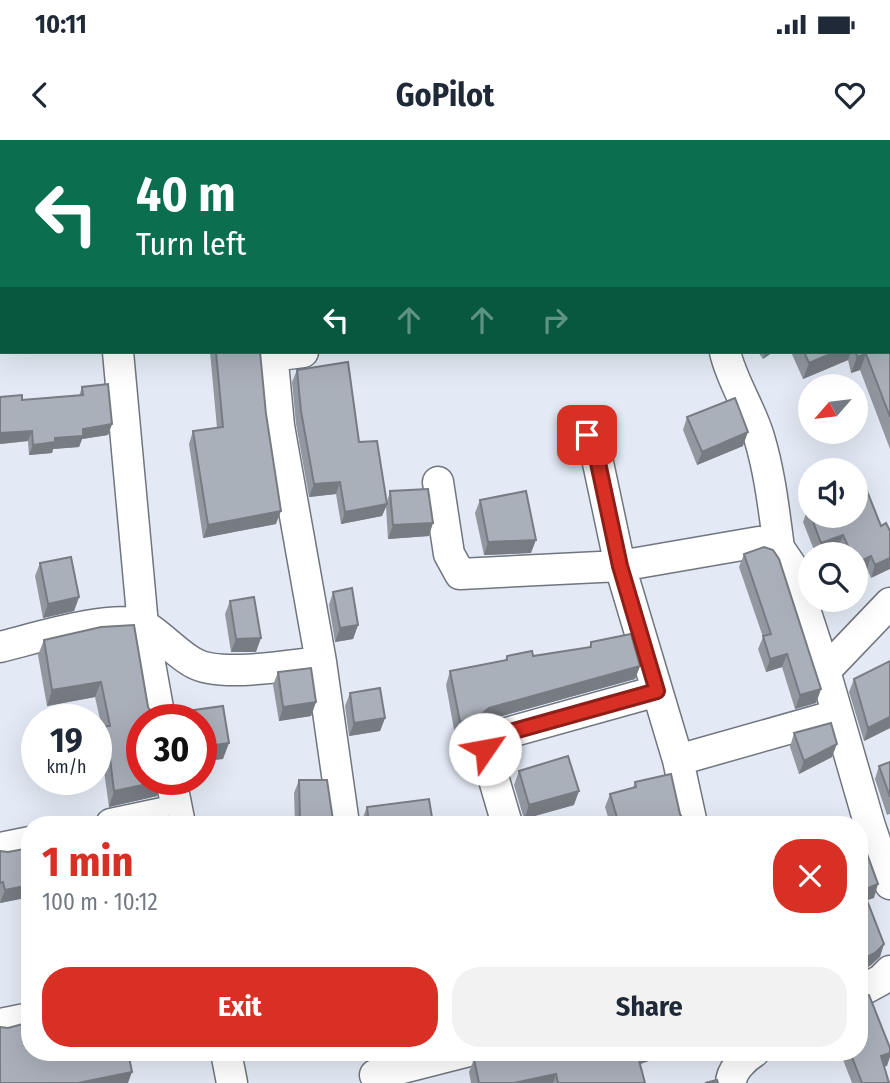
<!DOCTYPE html>
<html lang="en">
<head>
<meta charset="utf-8">
<style>
	:root { --surface:#fff; --page:#f2f2f3; --text:#1f2937; --muted:#747a83; --accent:#d93025 }
	body { margin:0; font-family:"Fira Sans Condensed",sans-serif; background:var(--page); color:var(--text); height:100vh; display:flex; flex-direction:column; font-size:26px; white-space:nowrap }
	* { box-sizing:border-box; margin:0 }
	p { font-size:23px; color:var(--muted) }
	.icon { flex:none; width:38px; height:38px; fill:none; stroke:currentColor; stroke-width:2; stroke-linecap:round; stroke-linejoin:round }
	.map { position:relative; flex:1; overflow:hidden }
	.panel { position:absolute; left:21px; top:676px; width:847px; height:245px; display:flex; flex-direction:column; background:var(--surface); border-radius:28px; box-shadow:0 7px 28px #0002 }
	.panel>* { flex:none }
	.guide { position:absolute; left:0px; top:0px; width:891px; height:214px; box-shadow:0 7px 28px #0002; background:#0b6e4f; color:#fff; overflow:hidden }
	.needle { width:46px; rotate:242deg }
	.fabs { position:absolute; left:798px; top:234px; display:grid; gap:14px }
	.fabs a { display:grid; place-items:center; width:70px; height:70px; border-radius:50%; background:var(--surface); box-shadow:0 7px 28px #0002; font-size:35px }
	.speed { position:absolute; left:21px; top:564px; display:flex; gap:14px; font-size:35px; font-weight:700; text-align:center }
	.speed>* { display:grid; place-content:center; width:91px; height:91px; border-radius:50%; background:var(--surface); box-shadow:0 7px 28px #0002; line-height:1 }
	.speed small { font-size:18px; font-weight:400 }
	.speed .limit { border:10px solid #d22; background:#fff; color:#111 }
	.pin { position:absolute; display:grid; place-items:center; width:60px; height:60px; color:#fff; margin:-30px; border-radius:14px; box-shadow:0 4px 10px #0006 }
	.me { position:absolute; width:77px; margin:-38px; rotate:57deg; stroke-linejoin:round; filter:drop-shadow(0 0 5px #0008) }
	.turn { display:flex; align-items:center; gap:24px; height:147px; padding:0 21px; font-size:32px }
	.turn .icon { width:91px; height:91px; stroke-width:2.5 }
	.turn b { display:block; font-size:49px; line-height:60px }
	.lanes { display:flex; align-items:center; height:66px; padding:0 21px; background:#0003; justify-content:center; gap:35px; direction:ltr }
	.lanes .off { opacity:.35 }
	.round { display:grid; place-items:center; flex:none; width:74px; height:74px; border-radius:28px; background:var(--page) }
	.headline { display:flex; align-items:center; justify-content:space-between; height:119px; padding:0 21px }
	h1 { font-size:42px; font-weight:700; line-height:52px; color:var(--accent) }
	.primary-button { display:flex; gap:14px; margin-top:auto; padding:14px 21px }
	.primary-button a { flex:1; height:80px; border-radius:28px; background:var(--accent); color:#fff; font-size:28px; font-weight:700; line-height:80px; text-align:center }
	.primary-button a+a { background:var(--page); color:var(--text) }
	.status { display:flex; justify-content:space-between; align-items:center; height:49px; padding:0 35px; background:var(--surface); direction:ltr }
	.status svg { height:19px; fill:currentColor }
	header { display:flex; justify-content:space-between; align-items:center; height:91px; padding:0 21px; background:var(--surface); font-size:32px; font-weight:700 }
	.map>svg:first-child { display:block }
	.lines { fill:none; stroke-linecap:round; stroke-linejoin:round }
	.minor-casing { stroke:#70767f; stroke-width:33 }
	.minor { stroke:#fff; stroke-width:30 }
	.wall { fill:#9297a0 }
	.shaded-wall { fill:#777b82 }
	.building { fill:#aab0ba; stroke:#777b82; stroke-width:2 }
	.route-casing { stroke:#8d1f18; stroke-width:18 }
	.route { stroke:#d93025; stroke-width:12 }
</style>
</head>
<body>
<div class="status"><b>10:11</b><svg viewBox="0 0 49 12"><path d="M0 12V9h3v3zM5 12V6h3v6zM10 12V3h3v9zM15 12V0h3v12zM26 1h20v11H26zM47 4h2v5h-2z"/></svg></div>
<header><svg class="icon" aria-label="back" viewBox="0 0 24 24"><path d="M15 5l-7 7 7 7"/></svg>GoPilot<svg class="icon" aria-label="heart" viewBox="0 0 24 24"><path d="M12 20l-8-8c-3-5 5-10 8-4 3-6 11-1 8 4z"/></svg></header>
<div class="map">
<svg width="890" height="943" viewBox="0 0 890 943">
	<rect width="100%" height="100%" fill="#e3eaf5"/>
	<g class="lines">
		<defs>
			<path id="minor" d="M205 2 207 0
				M856 2 857 0
				M118 212 143 485 160 579
				M725 212C732 242 750 267 759 297 770 333 774 371 779 408
				M272 216 303 212
				M438 342 449 414 460 434 620 426 594 304 587 295 576 297
				M890 463 825 531 870 686 890 744
				M0 507C33 499 112 474 142 485 154 489 178 515 194 523 220 538 290 525 321 522L279 286 272 212
				M321 522 344 684
				M678 620 837 575
				M171 639 180 684
				M111 684 177 670
				M507 684 485 609V602L489 598 657 551
				M692 684 678 620 620 426 759 402 779 408 790 424 825 531
				M0 708 30 702
				M859 852 881 840 890 831
				M0 884 30 878
				M226 912 232 943
				M375 935 465 912
				M731 943C731 931 744 918 754 912"/>
		</defs>
		<use href="#minor" class="minor-casing"/>
		<use href="#minor" class="minor"/>
	</g>
	<path class="wall" d="M890 172V309L860 230 851 233 848 220 803 239 791 212H889Z
		M210 212H260L276 384 203 398 189 304 193 291 217 288Z
		M758 212H773L763 219Z
		M297 230 359 302 387 362 390 351 429 396 388 399 386 367 382 376 341 384 336 354 309 357 296 284 292 242Z
		M82 247 112 284 108 295 82 299 79 307 53 309 52 313 29 315 28 301 0 304V257L22 260 79 256Z
		M687 277 743 306 697 325 683 290Z
		M480 360 531 413 484 415 475 373Z
		M808 368 881 386 890 391 871 438 867 429 856 434V415H841L838 408 821 415H816L803 382Z
		M744 414 821 549 816 563 795 569 782 527 766 532 758 509 763 497 739 427Z
		M40 423 79 457 74 471 43 478 35 436Z
		M333 452 358 485 353 499 335 502 329 465Z
		M230 461 256 512H231L225 474Z
		M101 487 157 656 109 667 100 602 103 593 95 557 47 566 38 515 44 500Z
		M591 502 640 526 635 539 484 581 471 592 455 595 446 545 450 531 505 520 507 516H533L589 507Z
		M278 532 316 562 311 576 279 581 273 545Z
		M854 539 890 588 864 601 849 552Z
		M350 553 385 578 380 591 349 596 345 566Z
		M794 593 832 617 799 634 790 607Z
		M890 622V674L887 675 875 639 879 626Z
		M519 631 574 665 524 679 514 645Z
		M299 640 332 684H295L294 653Z
		M635 642 680 674 686 684H610L605 667 610 654 633 648Z
		M367 667 433 684H363L362 680Z
		M30 708V757L0 763V711L8 712Z
		M508 912H674L640 924 645 943H471L469 932 474 919Z
		M840 912H859L887 926H884L889 943H852Z"/>
	<path class="shaded-wall" d="M766 212H773L763 219Z
		M835 212H851L848 220 803 239 809 223Z
		M866 214 860 230 851 233 857 217Z
		M112 284 108 295 82 299 79 307 53 309 52 313 29 315 33 305 83 289Z
		M32 291 28 301 0 304V293Z
		M748 292 743 306 697 325 702 312Z
		M340 342 336 354 309 357 314 344Z
		M387 364 382 376 341 384 345 372Z
		M281 371 276 384 203 398 208 385Z
		M433 383 429 396 388 399 393 385Z
		M843 395 838 408 821 415H817L821 403Z
		M536 400 531 413 484 415 488 402Z
		M871 416 867 429 856 434V423Z
		M890 418V429L871 438 875 425Z
		M79 457 74 471 43 478 48 464Z
		M358 485 353 499 335 502 340 488Z
		M261 498 256 512H231L236 499Z
		M787 514 782 527 766 532 770 519Z
		M640 526 635 539 484 581 471 592 455 595 460 582 489 568Z
		M101 542 95 557 47 566 52 550Z
		M821 549 816 563 795 569 800 555Z
		M316 562 311 576 279 581 283 567Z
		M890 577V588L864 601 868 588Z
		M385 578 380 591 349 596 354 583Z
		M229 603 223 619 201 622V607Z
		M837 604 832 617 799 634 804 621Z
		M162 641 157 656 109 667 114 651Z
		M579 651 574 665 524 679 529 665Z
		M300 680H333L332 684H298Z
		M878 744 874 758 859 763 863 750Z
		M30 745V757L0 763 5 750Z
		M884 804 880 817 870 826 859 832V821Z
		M642 912H674L632 927 637 913Z
		M890 913V917L887 926 876 929 881 916Z
		M132 932 128 943H78Z
		M556 934 553 943H514Z"/>
	<path class="building" d="M889 169 890 172V277L866 214 857 217 856 212H889Z
		M216 212H260L266 274 281 371 208 385 193 291 223 287Z
		M804 212H835L809 223Z
		M348 222 359 302 377 301 387 364 345 372 340 342 314 344 301 271 297 230Z
		M108 244 112 284 83 289V296L55 298V302L33 305 32 291 0 293V257L22 255V260L83 255 82 247Z
		M735 258 748 292 702 312 687 277Z
		M865 346 881 386 886 383 890 391V418L875 425 871 416 856 423V415H852L843 395 821 403 811 376H856V349Z
		M428 349 433 383 393 385 390 351Z
		M526 351 536 400 488 402 480 360Z
		M764 407 773 410 779 419 821 549 800 555 787 514 770 519 763 496 771 494 744 414Z
		M71 417 79 457 48 464 40 423Z
		M352 448 358 485 340 488 333 452Z
		M254 457 261 498 236 499 230 461Z
		M134 485 148 567 153 575 159 579H142V639H162V641L114 651 106 586H110L101 542 52 550 44 500 101 487Z
		M631 494 640 526 489 568 476 579 460 582 450 531 507 520V516L532 511 533 516 591 507V502Z
		M890 521V577L868 588 854 539Z
		M311 528 316 562 283 567 278 532Z
		M380 548 385 578 354 583 350 553Z
		M223 566 229 603 201 607V579H171L176 577 180 572Z
		M831 583 837 604 804 621 794 593Z
		M568 616 579 651 529 665 519 631Z
		M890 622V657L879 626Z
		M671 634 680 674 686 684H619L610 654 636 647 635 642Z
		M299 640H327L333 680H300Z
		M429 659 433 684H369L367 667Z
		M168 677 169 684H175H146V682Z
		M862 700 878 744 863 750 884 804 875 813 859 821V701Z
		M30 708V745L5 750 3 742 0 743V711L8 712Z
		M859 855 863 856 869 855 890 908V913L881 916 889 943H862L850 912H859Z
		M30 882V912H128L132 932 78 943H0V887L8 888Z
		M508 912H642L637 913 645 943H558L556 934 514 943H479L474 919Z
		M717 940 718 943H705Z"/>
	<g class="lines">
		<defs>
			<path id="route" d="M485 609V602L489 598 657 551 620 426 594 304 587 295"/>
		</defs>
		<use href="#route" class="route-casing"/>
		<use href="#route" class="route"/>
	</g>
</svg>
<div class="fabs">
<a><svg class="needle" viewBox="-14 -14 28 28"><path d="M0-13l5 13h-10z" fill="#e53935"/><path d="M0 13l5-13h-10z" fill="#747a83"/></svg></a>
<a><svg class="icon" aria-label="sound" viewBox="0 0 24 24"><path d="M4 9h4l5-4v14l-5-4H4zM17 9q2 3 0 6"/></svg></a>
<a><svg class="icon" aria-label="search" viewBox="0 0 24 24"><circle cx="10" cy="10" r="6"/><path d="M15 15l6 6"/></svg></a>
</div>
<div class="speed"><div>19<small>km/h</small></div><div class="limit">30</div></div>
<div class="pin" style="left:587px;top:295px;background:#d93025"><svg class="icon" aria-label="arrive" viewBox="0 0 24 24"><path d="M6 21V4h12l-3 4 3 4H6"/></svg></div>
<svg class="me" style="left:485px;top:609px" viewBox="-20 -20 40 40"><circle r="19" fill="#fff"/><path d="M0-13L10 11 0 6-10 11z" fill="#d93025"/></svg>
<div class="guide">
<div class="turn"><svg class="icon" aria-label="left" viewBox="0 0 24 24"><path d="M17 20v-9H6M10 6l-5 5 5 5"/></svg><div><b>40 m</b>Turn left</div></div>
<div class="lanes"><svg class="icon" aria-label="left" viewBox="0 0 24 24"><path d="M17 20v-9H6M10 6l-5 5 5 5"/></svg><svg class="icon off" aria-label="ahead" viewBox="0 0 24 24"><path d="M12 20V5M6 11l6-6 6 6"/></svg><svg class="icon off" aria-label="ahead" viewBox="0 0 24 24"><path d="M12 20V5M6 11l6-6 6 6"/></svg><svg class="icon off" aria-label="right" viewBox="0 0 24 24"><path d="M7 20v-9h11M14 6l5 5-5 5"/></svg></div>
</div>
<section class="panel">
<div class="headline"><div><h1>1 min</h1><p>100 m · 10:12</p></div><a class="round" style="background:#d93025;color:#fff"><svg class="icon" aria-label="close" viewBox="0 0 24 24"><path d="M6 6l12 12M18 6L6 18"/></svg></a></div>
<div class="primary-button"><a>Exit</a><a>Share</a></div>
</section>
</div>
</body>
</html>
